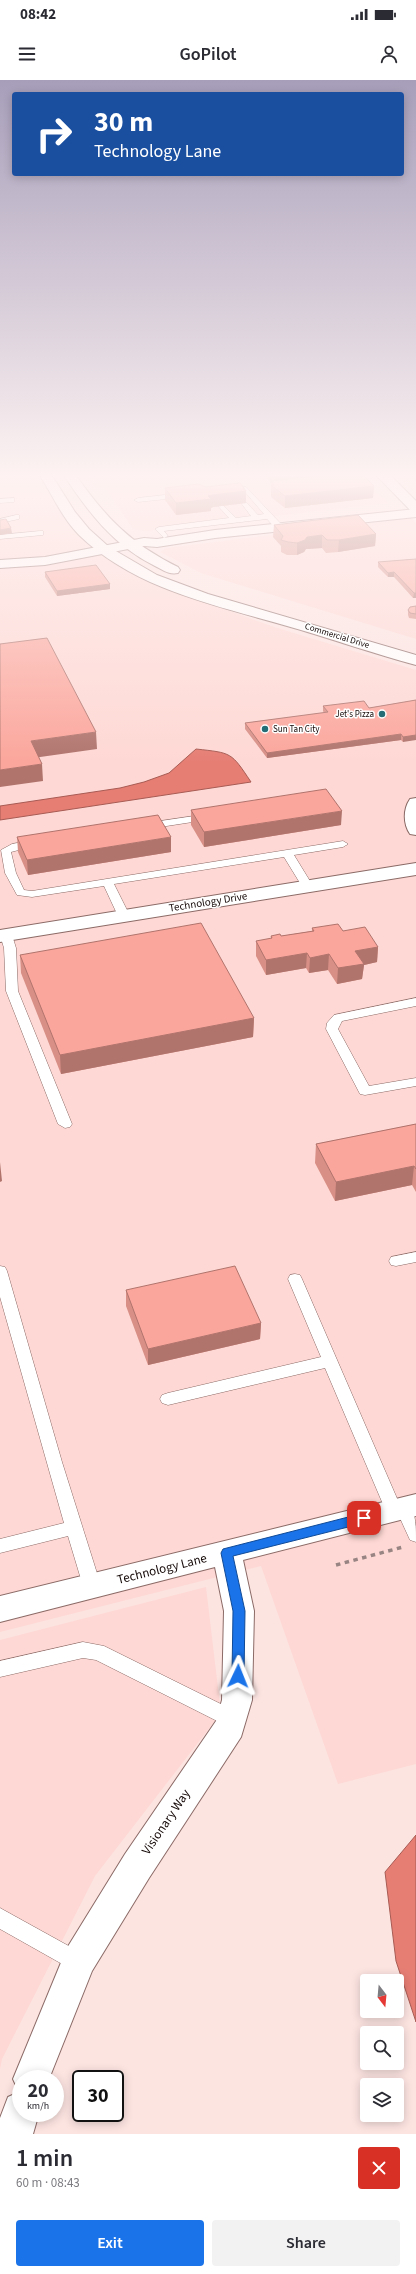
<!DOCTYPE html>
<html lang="en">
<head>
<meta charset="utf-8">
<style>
	:root { --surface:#fff; --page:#f2f2f3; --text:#2b2b33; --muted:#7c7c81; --accent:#1a73e8 }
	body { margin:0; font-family:"Source Sans 3",sans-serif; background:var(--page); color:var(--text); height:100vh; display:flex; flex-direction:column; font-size:15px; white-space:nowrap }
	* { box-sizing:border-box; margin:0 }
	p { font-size:13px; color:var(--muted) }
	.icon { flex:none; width:22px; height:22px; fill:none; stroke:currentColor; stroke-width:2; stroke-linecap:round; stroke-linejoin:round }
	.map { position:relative; height:2054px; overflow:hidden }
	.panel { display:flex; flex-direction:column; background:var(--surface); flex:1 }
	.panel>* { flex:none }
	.guide { position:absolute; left:12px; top:12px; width:392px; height:84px; border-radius:4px; box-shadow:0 2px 10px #0003; background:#1a4fa0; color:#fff; overflow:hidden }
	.needle { width:26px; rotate:164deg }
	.tools { position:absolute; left:360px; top:1894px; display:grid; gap:8px }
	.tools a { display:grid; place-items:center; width:44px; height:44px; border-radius:4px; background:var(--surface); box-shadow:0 2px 10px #0003; font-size:20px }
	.speed { position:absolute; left:12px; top:1990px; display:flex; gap:8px; font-size:20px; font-weight:700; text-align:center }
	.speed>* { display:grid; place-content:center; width:52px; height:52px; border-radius:50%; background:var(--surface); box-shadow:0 2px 10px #0003; line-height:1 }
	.speed small { font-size:10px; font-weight:400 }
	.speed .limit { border:2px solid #111; border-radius:6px; background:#fff; color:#111 }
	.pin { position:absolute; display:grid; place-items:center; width:34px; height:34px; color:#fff; margin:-17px; border-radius:8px; box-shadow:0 2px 6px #0006 }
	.me { position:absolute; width:44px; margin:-22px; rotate:2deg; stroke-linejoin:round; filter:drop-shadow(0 0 3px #0008) }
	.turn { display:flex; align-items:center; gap:14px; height:84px; padding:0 16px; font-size:18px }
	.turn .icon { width:52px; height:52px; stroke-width:2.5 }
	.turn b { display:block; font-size:28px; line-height:34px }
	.round { display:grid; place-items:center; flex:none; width:42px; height:42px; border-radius:4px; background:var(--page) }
	.summary { display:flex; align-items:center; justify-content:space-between; height:68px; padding:0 16px }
	h1 { font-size:24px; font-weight:600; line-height:30px }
	.action { display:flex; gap:8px; margin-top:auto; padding:8px 16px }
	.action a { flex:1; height:46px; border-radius:4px; background:var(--accent); color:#fff; font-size:16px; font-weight:600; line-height:46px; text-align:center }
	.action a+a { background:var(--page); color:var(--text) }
	.status { display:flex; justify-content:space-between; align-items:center; height:28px; padding:0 20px; background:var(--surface); direction:ltr }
	.status svg { height:11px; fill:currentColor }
	header { display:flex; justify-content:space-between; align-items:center; height:52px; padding:0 16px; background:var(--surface); font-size:18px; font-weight:600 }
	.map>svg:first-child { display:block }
	.built { fill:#fed8d4 }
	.water { fill:#e67e74; stroke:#a75b53 }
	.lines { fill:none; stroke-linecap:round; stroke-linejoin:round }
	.lane-casing { stroke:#8b6a66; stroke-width:1 }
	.street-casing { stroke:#8b6a66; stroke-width:2 }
	.secondary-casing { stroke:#8b6a66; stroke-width:2 }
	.path { stroke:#988583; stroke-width:3.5; stroke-dasharray:4.5 4.5; stroke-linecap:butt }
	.lane { fill:#fff; fill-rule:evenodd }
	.street { fill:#fff; fill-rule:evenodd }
	.secondary { fill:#fff; fill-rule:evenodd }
	.wall { fill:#d88f86 }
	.shaded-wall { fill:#b0746d }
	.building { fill:#fba69c; stroke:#b0746d }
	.route { fill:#1a73e8; stroke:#114b97 }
	.poi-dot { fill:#236d76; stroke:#fff; stroke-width:1.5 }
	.labels { text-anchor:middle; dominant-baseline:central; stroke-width:3; stroke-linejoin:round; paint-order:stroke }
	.far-street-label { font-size:9px; fill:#140807; stroke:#fff }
	.far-poi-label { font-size:9px; fill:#140807; stroke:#fff; text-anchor:end }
	.street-label { font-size:11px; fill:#140807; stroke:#fff }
	.near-street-label { font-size:13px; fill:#140807; stroke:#fff }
</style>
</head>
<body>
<div class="status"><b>08:42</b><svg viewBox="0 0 49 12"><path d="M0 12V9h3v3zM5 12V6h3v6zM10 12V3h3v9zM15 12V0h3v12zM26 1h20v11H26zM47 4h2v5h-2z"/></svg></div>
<header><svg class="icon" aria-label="menu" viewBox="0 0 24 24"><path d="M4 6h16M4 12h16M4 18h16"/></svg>GoPilot<svg class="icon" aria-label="person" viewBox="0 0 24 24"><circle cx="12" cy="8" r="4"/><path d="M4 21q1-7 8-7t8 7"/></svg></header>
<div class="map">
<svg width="416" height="2054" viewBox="0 0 416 2054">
	<rect width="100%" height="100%" fill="#fce4e1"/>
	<path class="built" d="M0 394H40L75 447 90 465 118 483 159 505 274 547 416 590V1684L338 1704 261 1486 0 1552Z
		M87 394H361L388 423 145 451 133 449 105 408 95 407Z
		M396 394H416V414Z
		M412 438 416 443V559L201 493 160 472 166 468Z
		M206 1507 221 1633 95 1796 2 1979 0 1989V1560Z"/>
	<path class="water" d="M196 669C232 673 231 672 251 702L0 740V726L120 708 144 702 169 693Z
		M416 1755V1942L396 1881 385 1792Z"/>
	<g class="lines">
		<defs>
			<path id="lane" d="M246 407 282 445V449H276L267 439 164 451 168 456 164 458 155 449 159 447 229 438 218 426 222 424 236 438 251 436 241 423 245 421 258 435 264 434 244 411 226 413 222 411Z
				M183 413 187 415 186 417 138 422 134 420 138 418Z
				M14 418V422L0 423V419Z
				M16 435H19V439L0 443V439Z
				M40 451H43V455L0 459V455Z
				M208 734 212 735V739L147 749 142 746 147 743Z
				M34 760 38 761V765L11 772 16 793 24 810 32 811 343 761 348 764 343 767 294 775 313 806 307 809 303 808 284 777 114 804 130 836 124 839 118 836 104 806 32 817 17 815 5 793 1 770 12 764Z
				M6 852 12 855 16 868 18 911 72 1044 70 1047 65 1048 58 1044 6 911 4 868 0 855Z
				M416 918V926L342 941 338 949 369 1006 416 998V1006L365 1015 360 1014 326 949 327 943 334 935Z
				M416 1172V1182L396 1186 391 1185 389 1181 391 1177Z
				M0 1186 5 1187 7 1191 62 1382 101 1506 98 1511 92 1513 86 1511 83 1506 68 1456 0 1473V1459L64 1443 0 1217Z
				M295 1194 300 1195 302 1199 399 1423 404 1421 410 1423C416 1436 416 1447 416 1462L410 1460 399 1436 394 1438 388 1436 325 1288 168 1325 162 1323 160 1319 162 1315 168 1313 321 1277 288 1199 290 1195Z
				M83 1562 104 1566 239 1633 241 1639 239 1645 232 1647 225 1645 96 1580 83 1578 0 1597V1581Z
				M0 1828 85 1875 88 1882 85 1889 78 1892 71 1889 0 1849Z"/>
			<path id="street" d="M416 429V437L215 458 157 467 144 466 45 485 0 488V480L45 477 144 458 157 459 215 450Z
				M416 718V755L410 754C403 744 403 729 410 719Z
				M416 783V795L0 862V850Z
				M416 1414V1436L243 1480 254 1531 252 1620 241 1657 149 1798 92 1891 49 1999H21V2033H39L33 2054H0V2038L8 2017 19 2012 13 1999 67 1868 125 1774 216 1641 222 1620 224 1531 215 1487 0 1542V1516Z"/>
			<path id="secondary" d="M39 394H51L75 432 89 449 109 467 157 495 208 514 416 575V585C375 574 335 560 294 548 220 526 137 511 79 455 62 438 52 414 39 394Z
				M63 394H75C105 437 131 464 178 487L180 490 178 493C169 495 163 490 155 486 114 466 88 432 63 394Z
				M375 394H389L416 421V432L411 431Z"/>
		</defs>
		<use href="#lane" class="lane-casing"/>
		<use href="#street" class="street-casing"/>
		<use href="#secondary" class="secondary-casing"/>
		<path class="path" d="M336 1485 403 1467"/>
		<use href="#lane" class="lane"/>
		<use href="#street" class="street"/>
		<use href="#secondary" class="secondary"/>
	</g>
	<path class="wall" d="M263 394H362L374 406 373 418 285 428 271 417V403Z
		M206 407 246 411V423L213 427 211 428V431L176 435 165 420V408Z
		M274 445 376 454 375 466 338 472 326 473 322 468 306 469 304 472 297 475H287L281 472V466L273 457Z
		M416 479V518H413L394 497H388L378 487V482Z
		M45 492 110 504V509L57 516 45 497Z
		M416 526V539L409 538 408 535V530Z
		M416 620 403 662 401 660 267 678 245 649V643L324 633 323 631V626L369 628Z
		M191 730 341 745 204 767 191 745Z
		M17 757 171 772 28 795 18 772Z
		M312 848 343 851 378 867 377 882 364 885 362 899 337 904 328 890 309 893 306 888 266 895 256 876V861L271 859V856H281L312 851Z
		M20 875 254 938 253 957 61 994 21 893Z
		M416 1044V1112L412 1105 335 1121 315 1083 316 1064Z
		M126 1210 261 1243 260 1259 148 1285 126 1226Z"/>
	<path class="shaded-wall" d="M274 394H344L274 407Z
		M374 406 373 418 285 428V416Z
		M246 411V423L213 427 211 428V431L176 435V423L213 415Z
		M11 448 12 453 0 455V450Z
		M376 454 375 466 338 472 339 460Z
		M322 455V468L306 469 304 472 297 475V463L307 457Z
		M394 492V497H388V493Z
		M110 504V509L57 516V511Z
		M414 513H416V518H413Z
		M96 652 97 669 33 678 31 661Z
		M416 652V660L403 662V657Z
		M401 654V660L267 678V673Z
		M42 684 43 701 0 707V690Z
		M342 731 341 745 204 767V752Z
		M171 757V772L28 795 27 780Z
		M378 867 377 882 364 885 362 899 337 904 338 888 355 871Z
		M307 873 306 888 266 895V880Z
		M329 874 328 890 309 893 310 878Z
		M254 938 253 957 61 994 60 975Z
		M0 1082 2 1101 0 1102Z
		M414 1086 412 1105 335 1121 336 1102Z
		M261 1243 260 1259 148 1285V1269Z"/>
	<path class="building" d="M334 394H362L374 406 285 416 271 405H274L271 401Z
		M240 403 246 411 213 415 208 416 211 419 176 423 165 408 198 404 206 407Z
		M358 435 376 454 339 460H327L322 455 307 457 305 460 297 463 288 462 281 460 283 456 274 445Z
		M6 439 11 448 0 450V440Z
		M416 479V513H414L394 492 388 493 378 482Z
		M96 485 110 504 57 511 45 492Z
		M416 526V534L410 533 408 530 410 527Z
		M47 558 96 652 31 661 42 684 0 690V564Z
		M416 620V655L403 657 401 654 267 673 245 643 328 632 323 626 364 621 369 628Z
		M326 709 342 731 204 752 191 730Z
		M158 735 171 757 27 780 17 757Z
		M201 843 254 938 60 975 20 875Z
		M338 844 343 851 365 847 378 867 355 871 364 884 338 888 329 874 310 878 307 873 266 880 256 861 272 858 271 856 280 854 281 856 314 851 312 848Z
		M416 1044V1089L414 1086 336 1102 316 1064Z
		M235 1186 261 1243 148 1269 126 1210Z"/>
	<linearGradient id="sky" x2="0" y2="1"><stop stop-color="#a79eba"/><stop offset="0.58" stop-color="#fef3f2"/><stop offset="1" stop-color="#fef3f2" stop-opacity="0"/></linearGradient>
	<rect width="416" height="682" fill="url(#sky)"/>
	<path class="route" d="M364 1433 370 1438 368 1442 233 1476 245 1531 244 1596 242 1600 238 1602 233 1600 232 1596 233 1531 221 1473 223 1469Z"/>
	<g class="poi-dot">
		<circle cx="382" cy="634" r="4"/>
		<circle cx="265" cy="649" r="4"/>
	</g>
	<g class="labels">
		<g class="far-street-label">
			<text transform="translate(337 556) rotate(17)">Commercial Drive</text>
		</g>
		<g class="far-poi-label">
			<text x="374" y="634">Jet's Pizza</text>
			<text x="273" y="649" text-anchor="start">Sun Tan City</text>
		</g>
		<g class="street-label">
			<text transform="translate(208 822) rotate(-9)">Technology Drive</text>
		</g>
		<g class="near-street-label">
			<text transform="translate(162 1489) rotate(-14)">Technology Lane</text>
			<text transform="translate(166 1742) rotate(-56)">Visionary Way</text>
		</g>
	</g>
</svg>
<div class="tools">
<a><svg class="needle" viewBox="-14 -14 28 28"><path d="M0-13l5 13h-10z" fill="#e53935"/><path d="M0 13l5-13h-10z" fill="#7c7c81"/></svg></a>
<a><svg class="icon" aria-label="search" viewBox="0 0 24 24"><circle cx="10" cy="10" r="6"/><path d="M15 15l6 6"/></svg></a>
<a><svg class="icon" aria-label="layers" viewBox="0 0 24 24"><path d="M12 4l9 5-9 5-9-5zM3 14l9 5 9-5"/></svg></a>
</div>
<div class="speed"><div>20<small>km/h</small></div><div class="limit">30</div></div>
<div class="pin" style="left:364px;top:1438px;background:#d93025"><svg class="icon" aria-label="arrive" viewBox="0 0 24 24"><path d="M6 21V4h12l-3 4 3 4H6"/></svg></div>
<svg class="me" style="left:238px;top:1596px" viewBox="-20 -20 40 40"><path d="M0-17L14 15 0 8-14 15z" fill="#1a73e8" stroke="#fff" stroke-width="4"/></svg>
<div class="guide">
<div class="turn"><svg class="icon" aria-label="right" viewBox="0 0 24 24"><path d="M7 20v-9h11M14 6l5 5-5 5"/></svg><div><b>30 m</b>Technology Lane</div></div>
</div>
</div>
<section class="panel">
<div class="summary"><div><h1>1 min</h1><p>60 m · 08:43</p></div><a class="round" style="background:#d93025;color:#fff"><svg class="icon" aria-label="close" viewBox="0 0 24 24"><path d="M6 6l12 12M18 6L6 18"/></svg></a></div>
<div class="action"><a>Exit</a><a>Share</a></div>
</section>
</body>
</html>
